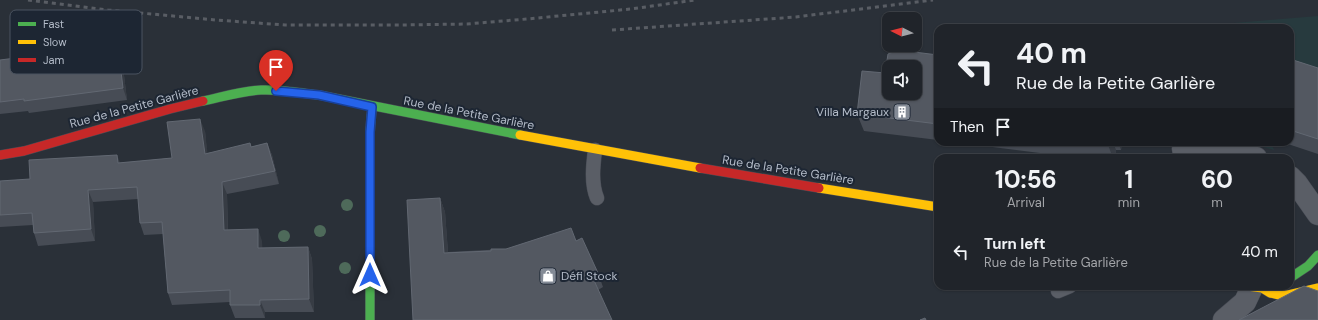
<!DOCTYPE html>
<html lang="en">
<head>
<meta charset="utf-8">
<style>
	:root { --surface:#20242a; --page:#282c32; --text:#f1f3f6; --muted:#a2a4a8; --line:#3d4147 }
	body { margin:0; font-family:"DM Sans",sans-serif; background:var(--page); color:var(--text); height:100vh; display:flex; flex-direction:column; font-size:15px; white-space:nowrap }
	* { box-sizing:border-box; margin:0 }
	p { font-size:13px; color:var(--muted) }
	.icon { flex:none; width:22px; height:22px; fill:none; stroke:currentColor; stroke-width:2; stroke-linecap:round; stroke-linejoin:round }
	.map { position:relative; flex:1; overflow:hidden }
	.panel { position:absolute; left:934px; top:154px; width:360px; height:136px; display:flex; flex-direction:column; background:var(--surface); border-radius:12px; box-shadow:0 1px 3px #0004,0 0 0 1px var(--line) }
	.panel>* { flex:none }
	.guide { position:absolute; left:934px; top:24px; width:360px; height:122px; border-radius:12px; box-shadow:0 1px 3px #0004,0 0 0 1px var(--line); background:#20242a; color:var(--text); overflow:hidden }
	.needle { width:26px; rotate:276deg }
	.buttons { position:absolute; left:882px; top:12px; display:grid; gap:8px }
	.buttons a { display:grid; place-items:center; width:40px; height:40px; border-radius:8px; background:var(--surface); box-shadow:0 1px 3px #0004,0 0 0 1px var(--line); font-size:20px }
	.pin { position:absolute; display:grid; place-items:center; width:34px; height:34px; color:#fff; margin:-41px -17px; border-radius:50% 50% 50% 0; rotate:-45deg; box-shadow:0 0 4px #0007 }
	.pin .icon { rotate:45deg }
	.me { position:absolute; width:44px; margin:-22px; rotate:0deg; stroke-linejoin:round; filter:drop-shadow(0 0 3px #0008) }
	.turn { display:flex; align-items:center; gap:14px; height:84px; padding:0 16px; font-size:18px }
	.turn .icon { width:52px; height:52px; stroke-width:2.5 }
	.turn b { display:block; font-size:28px; line-height:34px }
	.then { display:flex; align-items:center; height:38px; padding:0 16px; background:#0003; gap:8px; font-size:15px }
	.eta { display:flex; justify-content:space-evenly; align-items:center; height:68px; text-align:center }
	.eta b { font-size:24px; font-weight:700; line-height:28px }
	ul { padding:0; list-style:none }
	li { display:flex; align-items:center; gap:12px; height:60px; padding:0 16px }
	li div { flex:1 }
	li b { display:block; font-size:15px }
	li em { font-style:normal }
	.map>svg:first-child { display:block }
	.green { fill:#273a3e }
	.lines { fill:none; stroke-linecap:round; stroke-linejoin:round }
	.lane-casing { stroke:#484c55; stroke-width:15 }
	.street-casing { stroke:#484c55; stroke-width:23 }
	.fast-casing { stroke:#484c55; stroke-width:10 }
	.slow-casing { stroke:#484c55; stroke-width:10 }
	.jam-casing { stroke:#484c55; stroke-width:10 }
	.lane { stroke:#5a5e66; stroke-width:14 }
	.street { stroke:#5a5e66; stroke-width:22 }
	.fast { stroke:#4caf50; stroke-width:9 }
	.slow { stroke:#ffc107; stroke-width:9 }
	.jam { stroke:#c62828; stroke-width:9 }
	.rail { stroke:#595d64; stroke-width:3; stroke-dasharray:4 4; stroke-linecap:butt }
	.tree { fill:#4e6a5a }
	.wall { fill:#474c55 }
	.shaded-wall { fill:#373c44 }
	.building { fill:#535861; stroke:#626872; fill-rule:evenodd }
	.route-casing { stroke:#184099; stroke-width:10 }
	.route { stroke:#2563eb; stroke-width:7 }
	.labels { text-anchor:middle; dominant-baseline:central; stroke-width:4; stroke-linejoin:round; paint-order:stroke }
	.street-label { font-size:12px; fill:#b4bcc9; stroke:#1d2633 }
	.poi-label { font-size:12px; fill:#b4bcc9; stroke:#1d2633; text-anchor:end }
	.key { fill:#1d2633; stroke:#4a5360; stroke-width:1 }
	.key-label { font-size:11px; fill:#b4bcc9 }
</style>
</head>
<body>
<div class="map">
<svg width="1318" height="320" viewBox="0 0 1318 320">
	<rect width="100%" height="100%" fill="#2a3038"/>
	<path class="green" d="M1318 16V82L1290 74V28H1175Z
		M1232 142H1271L1274 150 1260 146Z"/>
	<g class="lines">
		<defs>
			<path id="lane" d="M595 150C593 166 591 183 597 198
				M1058 291 1070 286"/>
			<path id="street" d="M1183 149C1207 150 1233 149 1256 158
				M1290 177 1297 184 1318 214
				M1224 320 1245 302 1252 287"/>
			<path id="fast" d="M203 101C222 97 241 91 261 90 280 89 300 93 319 95L520 135
				M1290 278 1308 266 1318 255
				M370 320V132L372 107"/>
			<path id="slow" d="M520 135 700 168
				M819 188 938 207
				M1247 286 1262 288 1270 293 1279 295H1288L1318 288"/>
			<path id="jam" d="M0 155 24 151 170 109 203 101
				M700 168 819 188"/>
		</defs>
		<use href="#lane" class="lane-casing"/>
		<use href="#street" class="street-casing"/>
		<use href="#fast" class="fast-casing"/>
		<use href="#slow" class="slow-casing"/>
		<use href="#jam" class="jam-casing"/>
		<use href="#lane" class="lane"/>
		<use href="#street" class="street"/>
		<use href="#fast" class="fast"/>
		<use href="#slow" class="slow"/>
		<use href="#jam" class="jam"/>
		<path class="rail" d="M28 0 108 10 216 20 285 25H401L467 24 527 19 631 9 695 0
			M612 30 796 17 933 0"/>
	</g>
	<g class="tree">
		<circle cx="347" cy="205" r="6"/>
		<circle cx="320" cy="231" r="6"/>
		<circle cx="284" cy="236" r="6"/>
		<circle cx="345" cy="268" r="6"/>
	</g>
	<path class="wall" d="M95 48 98 58 123 67 127 100 29 113 28 111 0 114V60Z
		M938 55V140L864 131 857 114 885 73Z
		M1290 59 1318 68V154L1282 142H1290Z
		M205 131 207 153 251 147 267 143 272 155 279 184 227 194 228 230 262 241V248L308 247 312 259 314 312H265V318H235L230 305V302L172 305 168 293 163 234 144 235 140 223 138 199 93 202 95 241 38 246 34 233 33 225 0 227V181L30 179 120 163 172 158Z
		M953 142H1122L1121 150H1116L1115 158H1080Z
		M440 198 445 212 448 252 506 249 576 241 598 273 603 287 598 290 413 320Z"/>
	<path class="shaded-wall" d="M95 48 99 60 96 58Z
		M119 55 123 67 127 100 123 88Z
		M200 119 205 131 209 166 205 154Z
		M1109 142H1113L1116 150 1115 158H1113L1108 145Z
		M1118 142H1122L1121 150Z
		M267 143 272 155 279 184 275 171Z
		M117 155 122 167 118 163Z
		M222 182 227 194 228 242 224 230Z
		M88 190 93 202 95 241 91 229Z
		M440 198 445 212 449 267 444 253Z
		M258 229 262 241 263 260 258 248Z
		M308 247 312 259 314 312 309 299Z
		M260 300 265 312V318L260 305Z"/>
	<path class="building" d="M95 48 96 58 119 55 123 88 24 101V99L0 102V60Z
		M898 50 938 55V124L857 114 862 71 885 73 888 54ZM889 67H915V93H889Z
		M1290 59 1318 68V139L1290 130Z
		M200 119 205 154 250 143 251 147 267 143 275 171 222 182 224 230 258 229V248L308 247 309 299 260 300V305H230V290L168 293 162 222 140 223 137 187 88 190 91 229 34 233 32 213 0 215V181L30 179 29 160 117 155 118 163 172 158 167 122Z
		M1082 142H1109L1108 145Z
		M440 198 444 253 491 251V249H506L571 228 576 241 582 238 598 273 592 276 612 320H413L407 200Z
		M1304 286 1318 291V320H1239Z
		M925 318 926 320H920Z"/>
	<g class="lines">
		<defs>
			<path id="route" d="M276 91 319 95 372 107 370 132V275"/>
		</defs>
		<use href="#route" class="route-casing"/>
		<use href="#route" class="route"/>
	</g>
	<defs>
		<symbol id="building-square" viewBox="-11 -11 22 22"><rect x="-9" y="-9" width="18" height="18" rx="4" fill="#848b96" stroke="#1d2633"/><path d="M-4-6H4V6H1V3H-1V6H-4ZM-2.5-4.3h1.7v1.8h-1.7ZM.8-4.3h1.7v1.8H.8ZM-2.5-1h1.7V.8h-1.7ZM.8-1h1.7V.8H.8Z" fill="#fff"/></symbol>
		<symbol id="shop-square" viewBox="-11 -11 22 22"><rect x="-9" y="-9" width="18" height="18" rx="4" fill="#848b96" stroke="#1d2633"/><path d="M-5-2.5h2.3a2.7 3.5 0 0 1 5.4 0H5L5.5 6h-11ZM-1.5-2.5h3a1.5 2.3 0 0 0-3 0Z" fill="#fff"/></symbol>
	</defs>
	<g fill-rule="evenodd">
		<use href="#building-square" x="892" y="102" width="20" height="20"/>
		<use href="#shop-square" x="538" y="266" width="20" height="20"/>
	</g>
	<g class="labels">
		<g class="street-label">
			<text transform="translate(134 107) rotate(-15)">Rue de la Petite Garlière</text>
			<text transform="translate(469 113) rotate(11)">Rue de la Petite Garlière</text>
			<text transform="translate(788 170) rotate(9)">Rue de la Petite Garlière</text>
		</g>
		<g class="poi-label">
			<text x="889" y="112">Villa Margaux</text>
			<text x="561" y="276" text-anchor="start">Défi Stock</text>
		</g>
	</g>
	<rect x="10" y="10" width="132" height="64" rx="6" class="key"/>
	<rect x="18" y="22" width="18" height="4" fill="#4caf50"/>
	<rect x="18" y="40" width="18" height="4" fill="#ffc107"/>
	<rect x="18" y="58" width="18" height="4" fill="#c62828"/>
	<g class="key-label">
		<text x="43" y="28">Fast</text>
		<text x="43" y="46">Slow</text>
		<text x="43" y="64">Jam</text>
	</g>
</svg>
<div class="buttons">
<a><svg class="needle" viewBox="-14 -14 28 28"><path d="M0-13l5 13h-10z" fill="#e53935"/><path d="M0 13l5-13h-10z" fill="#a2a4a8"/></svg></a>
<a><svg class="icon" aria-label="sound" viewBox="0 0 24 24"><path d="M4 9h4l5-4v14l-5-4H4zM17 9q2 3 0 6"/></svg></a>
</div>
<div class="pin" style="left:276px;top:91px;background:#d93025"><svg class="icon" aria-label="arrive" viewBox="0 0 24 24"><path d="M6 21V4h12l-3 4 3 4H6"/></svg></div>
<svg class="me" style="left:370px;top:275px" viewBox="-20 -20 40 40"><path d="M0-17L14 15 0 8-14 15z" fill="#2563eb" stroke="#fff" stroke-width="4"/></svg>
<div class="guide">
<div class="turn"><svg class="icon" aria-label="left" viewBox="0 0 24 24"><path d="M17 20v-9H6M10 6l-5 5 5 5"/></svg><div><b>40 m</b>Rue de la Petite Garlière</div></div>
<div class="then">Then<svg class="icon" aria-label="arrive" viewBox="0 0 24 24"><path d="M6 21V4h12l-3 4 3 4H6"/></svg></div>
</div>
<section class="panel">
<div class="eta">
<div><b>10:56</b><p>Arrival</p></div>
<div><b>1</b><p>min</p></div>
<div><b>60</b><p>m</p></div>
</div>
<ul>
<li><svg class="icon" aria-label="left" viewBox="0 0 24 24"><path d="M17 20v-9H6M10 6l-5 5 5 5"/></svg><div><b>Turn left</b><p>Rue de la Petite Garlière</p></div><em>40 m</em></li>
</ul>
</section>
</div>
</body>
</html>
